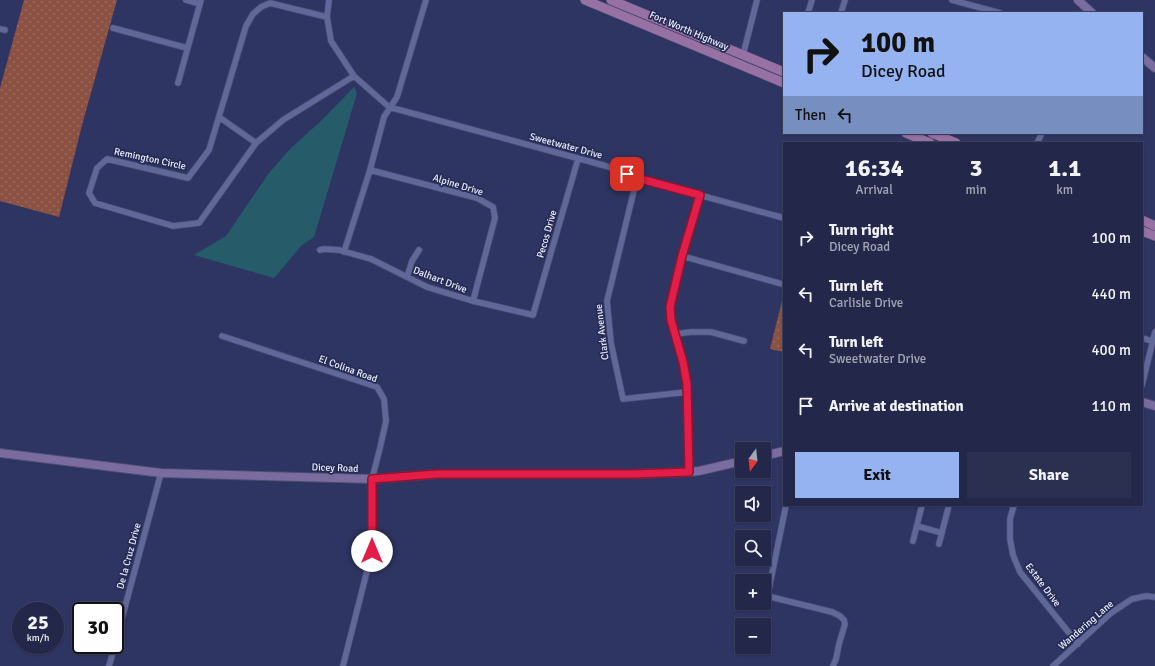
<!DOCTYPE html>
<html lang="en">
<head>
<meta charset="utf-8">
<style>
	:root { --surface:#23284a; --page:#2b3051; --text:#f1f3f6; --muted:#a3a6b5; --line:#404462; --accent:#95b2f1 }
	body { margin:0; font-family:Signika,sans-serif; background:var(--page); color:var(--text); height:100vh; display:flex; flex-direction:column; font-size:15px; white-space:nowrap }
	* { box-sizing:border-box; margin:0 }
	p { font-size:13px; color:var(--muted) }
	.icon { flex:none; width:22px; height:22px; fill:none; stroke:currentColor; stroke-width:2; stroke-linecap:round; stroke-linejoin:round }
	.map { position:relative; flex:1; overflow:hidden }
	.drawer { position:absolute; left:783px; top:142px; width:360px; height:364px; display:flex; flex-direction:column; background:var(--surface); border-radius:0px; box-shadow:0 1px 3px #0004,0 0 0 1px var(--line) }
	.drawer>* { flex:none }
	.banner { position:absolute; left:783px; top:12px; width:360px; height:122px; border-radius:0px; box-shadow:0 1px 3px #0004,0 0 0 1px var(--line); background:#95b2f1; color:#111; overflow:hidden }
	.needle { width:26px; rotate:195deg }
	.tools { position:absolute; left:735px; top:442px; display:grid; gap:8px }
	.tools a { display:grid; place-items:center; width:36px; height:36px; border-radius:0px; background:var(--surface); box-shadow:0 1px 3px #0004,0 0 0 1px var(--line); font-size:20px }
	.speed { position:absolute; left:12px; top:602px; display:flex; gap:8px; font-size:20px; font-weight:700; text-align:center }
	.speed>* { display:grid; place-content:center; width:52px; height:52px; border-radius:50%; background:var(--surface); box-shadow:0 1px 3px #0004,0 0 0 1px var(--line); line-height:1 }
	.speed small { font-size:10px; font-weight:400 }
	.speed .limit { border:2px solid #111; border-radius:6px; background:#fff; color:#111 }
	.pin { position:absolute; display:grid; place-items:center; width:34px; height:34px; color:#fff; margin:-17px; border-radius:8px; box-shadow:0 2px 6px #0006 }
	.me { position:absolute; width:44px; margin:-22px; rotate:0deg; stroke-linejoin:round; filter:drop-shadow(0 0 3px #0008) }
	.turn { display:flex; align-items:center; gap:14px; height:84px; padding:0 12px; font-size:18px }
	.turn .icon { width:52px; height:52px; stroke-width:2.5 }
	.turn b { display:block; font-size:28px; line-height:34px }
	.then { display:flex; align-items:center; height:38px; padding:0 12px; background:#0003; gap:8px; font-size:15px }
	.eta { display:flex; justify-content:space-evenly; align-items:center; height:68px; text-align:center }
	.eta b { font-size:24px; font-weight:700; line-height:28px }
	.button { display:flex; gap:8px; margin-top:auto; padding:8px 12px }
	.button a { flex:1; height:46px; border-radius:0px; background:var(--accent); color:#111; font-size:16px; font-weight:700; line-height:46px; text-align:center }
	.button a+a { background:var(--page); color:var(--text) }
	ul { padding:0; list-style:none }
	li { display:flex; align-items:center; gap:12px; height:56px; padding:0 12px }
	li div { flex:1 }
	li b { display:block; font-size:15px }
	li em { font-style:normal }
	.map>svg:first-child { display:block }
	.grass { fill:url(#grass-dots) }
	.water { fill:#265c69 }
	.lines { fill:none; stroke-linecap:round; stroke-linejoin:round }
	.street-casing { stroke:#4b4e71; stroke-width:7 }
	.secondary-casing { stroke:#4b4e71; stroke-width:10 }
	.primary-casing { stroke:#4b4e71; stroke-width:10 }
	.street { stroke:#5f6899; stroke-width:5.5 }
	.secondary { stroke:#7b6c9f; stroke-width:8 }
	.primary { stroke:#9770a4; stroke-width:9 }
	.route-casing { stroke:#92132f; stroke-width:10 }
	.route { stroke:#e11d48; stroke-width:7 }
	.labels { text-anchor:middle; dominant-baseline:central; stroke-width:3.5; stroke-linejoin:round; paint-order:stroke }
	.street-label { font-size:10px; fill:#eceefa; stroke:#252b57 }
</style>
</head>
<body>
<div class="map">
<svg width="1155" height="666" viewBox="0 0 1155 666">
	<defs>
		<pattern id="grass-dots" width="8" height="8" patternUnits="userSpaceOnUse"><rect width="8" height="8" fill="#8b5142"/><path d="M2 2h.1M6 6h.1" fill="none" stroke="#9c6a5e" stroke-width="1.8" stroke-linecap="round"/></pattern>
	</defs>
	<rect width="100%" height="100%" fill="#2f3562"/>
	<path class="grass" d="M24 0H117L82 125 59 217 0 201V88Z
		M784 293V352L770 349Z"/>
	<path class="water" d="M354 87 357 93 314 237 302 245 274 278 194 255 226 236 269 173 291 148 322 120Z"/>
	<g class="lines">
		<defs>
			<path id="street" d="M186 0 200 4
				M329 0 327 17 331 41 354 76 389 107 606 166 637 178 784 218
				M952 0 1000 13
				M808 13 812 0
				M841 13 845 0
				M327 17 270 3 261 7 253 14 246 26 209 150 188 178 107 159 97 168 89 193 95 203 173 226 199 223 256 143 283 120 354 76
				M113 28 187 48
				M0 29 5 30
				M743 55 757 0
				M178 83 201 0
				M219 117 256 143
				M1037 143 1042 133
				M370 170 477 198 493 207 495 218 473 301
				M637 178 607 301 611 343 623 399 687 392
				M320 250 324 249 339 250 371 259 427 287 473 301 533 315 578 159
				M344 252 370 170 384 117 397 97 426 0
				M682 256 782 284
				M407 277 412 261 419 250
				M675 334 691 332H711L744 341
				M222 336 377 387 384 399 386 421 380 448 372 479V551L343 666
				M1142 338 1155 342
				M1142 385 1155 332
				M689 472 687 384 683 362 671 319 670 307 682 256 700 195
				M786 505 768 594 771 597 832 612 840 616 844 620 845 624 839 644 836 659 833 666
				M1014 505 1010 519V539L1013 555 1020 572 1078 644
				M917 526 942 533
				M913 541 922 505
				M939 544 949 505
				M115 644 161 473
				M109 666 115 645
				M1053 666 1111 613 1132 599 1146 596 1155 597"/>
			<path id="secondary" d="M1078 0 1092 13
				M1142 57 1155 68
				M1142 402 1155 406
				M0 453 161 473 372 479 437 474H634L689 472 699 471 742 461
				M764 456 784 451"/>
			<path id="primary" d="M585 0 784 83
				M611 0 784 72
				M906 133 930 143
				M932 133 956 143
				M1142 220 1155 226
				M1142 231 1155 236"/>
		</defs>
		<use href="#street" class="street-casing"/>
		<use href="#secondary" class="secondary-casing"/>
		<use href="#primary" class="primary-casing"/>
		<use href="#street" class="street"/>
		<use href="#secondary" class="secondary"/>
		<use href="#primary" class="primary"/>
	</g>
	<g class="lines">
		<defs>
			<path id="route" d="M372 551V479L437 474H634L689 472 687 384 683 362 671 320 670 307 682 256 700 195 637 178 627 174"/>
		</defs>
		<use href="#route" class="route-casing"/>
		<use href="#route" class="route"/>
	</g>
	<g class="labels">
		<g class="street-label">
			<text transform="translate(689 31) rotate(23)">Fort Worth Highway</text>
			<text transform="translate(566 146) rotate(15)">Sweetwater Drive</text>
			<text transform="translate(150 159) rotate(12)">Remington Circle</text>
			<text transform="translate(458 185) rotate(17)">Alpine Drive</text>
			<text transform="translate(547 234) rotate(-74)">Pecos Drive</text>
			<text transform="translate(440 280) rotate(21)">Dalhart Drive</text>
			<text transform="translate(602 332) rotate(-97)">Clark Avenue</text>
			<text transform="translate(348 369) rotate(20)">El Colina Road</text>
			<text transform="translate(335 468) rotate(2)">Dicey Road</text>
			<text transform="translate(129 556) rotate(-75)">De la Cruz Drive</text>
			<text transform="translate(1043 585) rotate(53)">Estate Drive</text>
			<text transform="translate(1086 625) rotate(-41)">Wandering Lane</text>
		</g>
	</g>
</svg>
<div class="tools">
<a><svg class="needle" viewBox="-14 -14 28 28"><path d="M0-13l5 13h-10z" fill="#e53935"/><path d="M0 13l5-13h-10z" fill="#a3a6b5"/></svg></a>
<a><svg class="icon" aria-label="sound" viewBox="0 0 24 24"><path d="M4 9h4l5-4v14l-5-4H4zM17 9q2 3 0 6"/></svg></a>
<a><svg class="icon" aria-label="search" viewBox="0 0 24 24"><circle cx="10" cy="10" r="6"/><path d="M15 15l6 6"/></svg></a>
<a>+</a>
<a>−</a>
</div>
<div class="speed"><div>25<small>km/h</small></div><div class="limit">30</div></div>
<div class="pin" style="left:627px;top:174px;background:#d93025"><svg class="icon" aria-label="arrive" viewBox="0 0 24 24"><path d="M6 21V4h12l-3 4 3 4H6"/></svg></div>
<svg class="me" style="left:372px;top:551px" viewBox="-20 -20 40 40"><circle r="19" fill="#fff"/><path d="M0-13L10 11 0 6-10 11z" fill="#e11d48"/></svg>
<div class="banner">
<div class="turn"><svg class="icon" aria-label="right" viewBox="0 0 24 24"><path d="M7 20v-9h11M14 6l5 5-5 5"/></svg><div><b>100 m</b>Dicey Road</div></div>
<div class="then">Then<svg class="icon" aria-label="left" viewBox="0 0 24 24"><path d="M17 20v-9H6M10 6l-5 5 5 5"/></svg></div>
</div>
<section class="drawer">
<div class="eta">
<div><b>16:34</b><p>Arrival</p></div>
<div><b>3</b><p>min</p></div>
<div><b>1.1</b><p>km</p></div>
</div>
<ul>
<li><svg class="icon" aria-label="right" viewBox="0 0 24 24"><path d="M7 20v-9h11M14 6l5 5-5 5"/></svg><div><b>Turn right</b><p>Dicey Road</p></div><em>100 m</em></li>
<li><svg class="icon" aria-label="left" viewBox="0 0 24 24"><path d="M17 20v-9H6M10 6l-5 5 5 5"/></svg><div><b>Turn left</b><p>Carlisle Drive</p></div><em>440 m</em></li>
<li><svg class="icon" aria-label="left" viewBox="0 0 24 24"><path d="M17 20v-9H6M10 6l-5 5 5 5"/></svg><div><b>Turn left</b><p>Sweetwater Drive</p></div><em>400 m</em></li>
<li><svg class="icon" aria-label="arrive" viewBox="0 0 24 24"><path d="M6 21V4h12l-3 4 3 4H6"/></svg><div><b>Arrive at destination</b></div><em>110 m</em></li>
</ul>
<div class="button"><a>Exit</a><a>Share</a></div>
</section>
</div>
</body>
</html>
